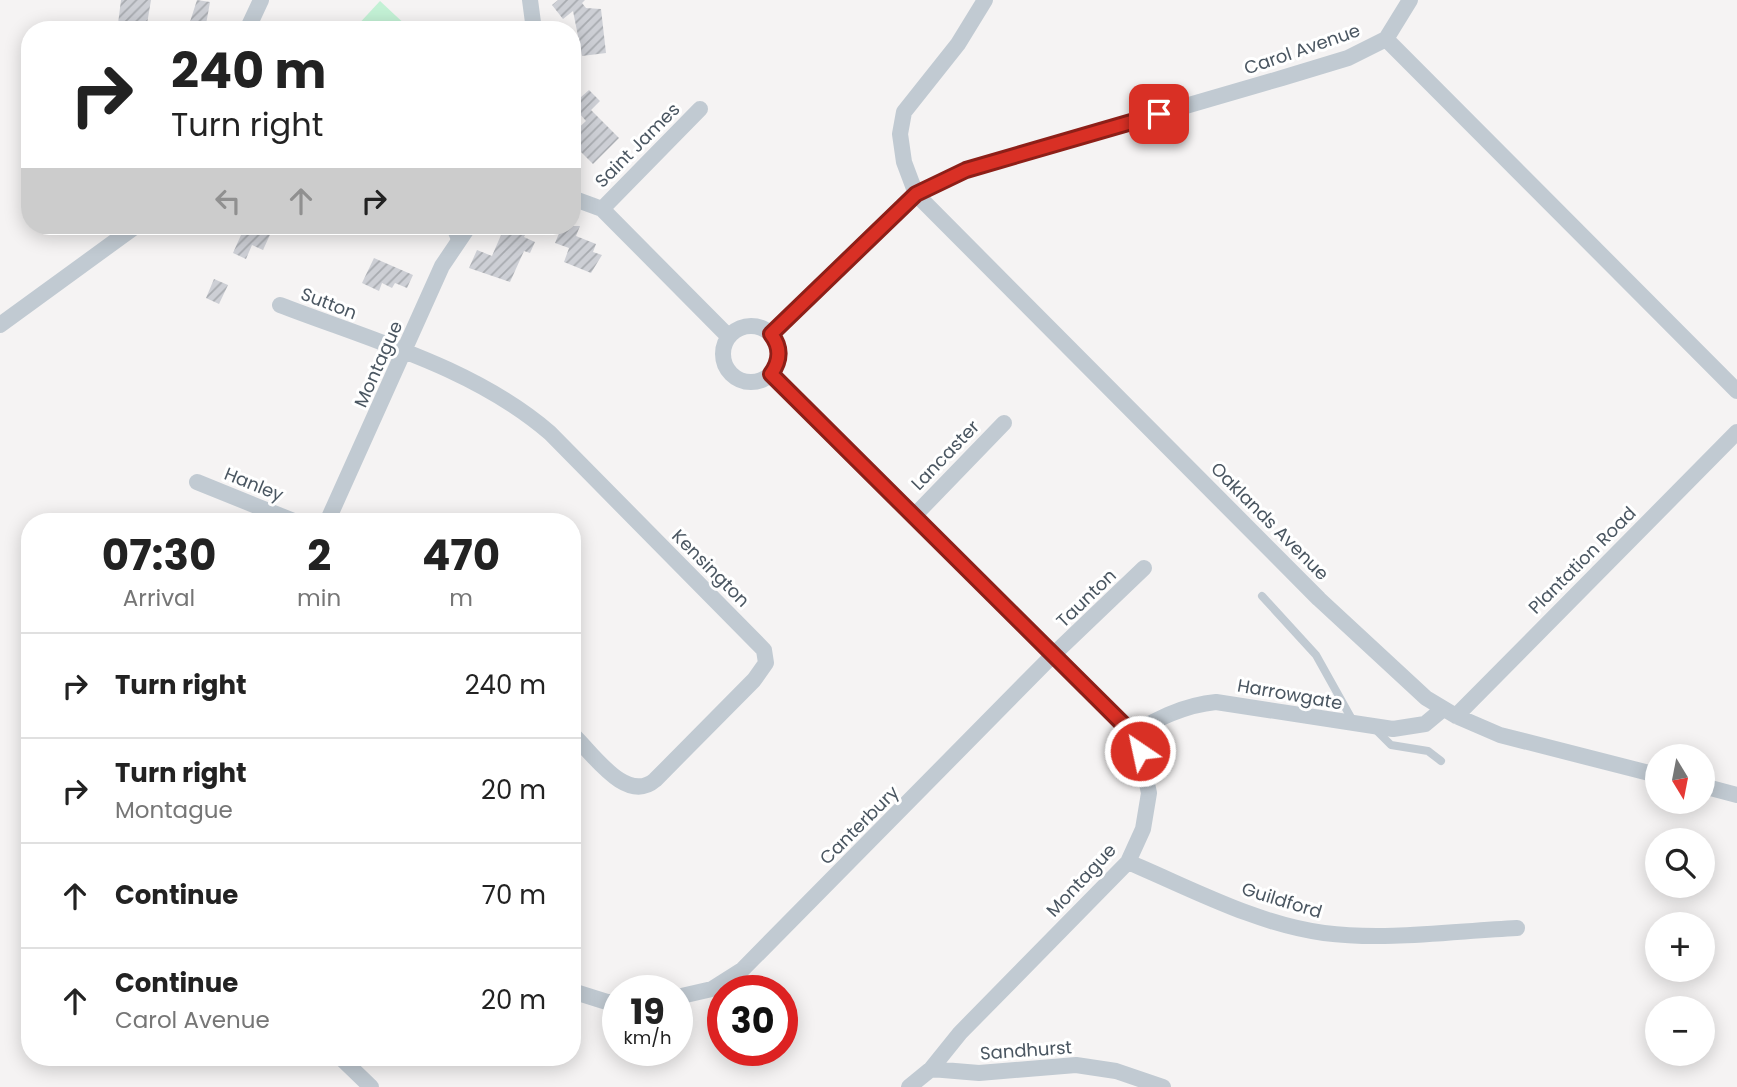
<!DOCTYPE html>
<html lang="en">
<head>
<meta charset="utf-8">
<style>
	:root { --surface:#fff; --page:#f2f2f2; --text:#222; --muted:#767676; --line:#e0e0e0 }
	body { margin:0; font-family:Poppins,sans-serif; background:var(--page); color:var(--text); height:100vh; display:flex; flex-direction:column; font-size:26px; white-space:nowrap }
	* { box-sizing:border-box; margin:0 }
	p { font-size:23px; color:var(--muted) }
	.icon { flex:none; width:38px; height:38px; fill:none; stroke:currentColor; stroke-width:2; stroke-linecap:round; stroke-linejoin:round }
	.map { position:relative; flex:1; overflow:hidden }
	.side { position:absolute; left:21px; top:513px; width:560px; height:553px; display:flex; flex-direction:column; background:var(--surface); border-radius:28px; box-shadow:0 4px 18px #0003 }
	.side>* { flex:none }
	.guide { position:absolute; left:21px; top:21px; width:560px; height:214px; border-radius:28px; box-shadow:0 4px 18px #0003; background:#fff; color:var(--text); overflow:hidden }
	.needle { width:46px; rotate:170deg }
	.tools { position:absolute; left:1645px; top:744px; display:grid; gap:14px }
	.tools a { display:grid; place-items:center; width:70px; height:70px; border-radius:50%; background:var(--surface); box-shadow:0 4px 18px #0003; font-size:35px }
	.speed { position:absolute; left:602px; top:975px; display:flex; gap:14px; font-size:35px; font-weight:700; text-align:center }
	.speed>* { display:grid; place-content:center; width:91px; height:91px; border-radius:50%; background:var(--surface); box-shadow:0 4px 18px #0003; line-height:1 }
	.speed small { font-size:18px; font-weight:400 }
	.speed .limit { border:10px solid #d22; background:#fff; color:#111 }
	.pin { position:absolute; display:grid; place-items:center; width:60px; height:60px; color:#fff; margin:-30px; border-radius:14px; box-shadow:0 4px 10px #0006 }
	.me { position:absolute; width:77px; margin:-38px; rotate:326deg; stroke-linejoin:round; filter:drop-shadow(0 0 5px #0008) }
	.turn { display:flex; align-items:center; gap:24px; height:147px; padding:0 35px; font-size:32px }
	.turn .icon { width:91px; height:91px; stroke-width:2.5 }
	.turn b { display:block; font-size:49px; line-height:60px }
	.lanes { display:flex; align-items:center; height:66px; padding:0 35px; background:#0003; justify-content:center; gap:35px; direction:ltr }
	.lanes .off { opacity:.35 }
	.eta { display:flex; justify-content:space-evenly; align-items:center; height:119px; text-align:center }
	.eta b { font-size:42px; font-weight:700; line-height:49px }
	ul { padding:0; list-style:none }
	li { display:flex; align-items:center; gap:21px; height:105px; padding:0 35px; border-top:2px solid var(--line) }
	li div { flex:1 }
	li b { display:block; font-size:26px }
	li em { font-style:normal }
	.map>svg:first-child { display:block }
	.pitch { fill:#c3f1d5 }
	.building { fill:url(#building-hatch) }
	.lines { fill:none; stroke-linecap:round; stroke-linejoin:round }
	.lane { stroke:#c1cad2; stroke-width:8 }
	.street { stroke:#c1cad2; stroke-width:16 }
	.route-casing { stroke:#8d1f18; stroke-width:18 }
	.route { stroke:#d93025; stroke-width:12 }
	.labels { text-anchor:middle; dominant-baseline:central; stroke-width:6; stroke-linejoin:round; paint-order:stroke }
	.street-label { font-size:18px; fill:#4a5661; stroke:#fff }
</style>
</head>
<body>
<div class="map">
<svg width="1737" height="1087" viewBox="0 0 1737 1087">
	<defs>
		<pattern id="building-hatch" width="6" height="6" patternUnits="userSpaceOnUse" patternTransform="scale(1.75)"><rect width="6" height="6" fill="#cdcfd5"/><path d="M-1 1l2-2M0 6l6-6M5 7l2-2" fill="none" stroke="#a8abb0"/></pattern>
	</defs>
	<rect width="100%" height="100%" fill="#f5f3f3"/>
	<path class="pitch" d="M380 1 411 30 355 28Z"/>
	<path class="building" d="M121 0H151L146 30H123L124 25 118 24Z
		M197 0 210 2 205 30 188 28Z
		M558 0H585L582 3 586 8 601 9 606 53 582 56 573 11 563 19 552 5Z
		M589 90 600 101 591 110 619 138 593 164 572 143V134L586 121 572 105Z
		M245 226H274L263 250 252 245 246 259 233 253Z
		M509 226 527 231 524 237 535 242 530 253 524 251 510 282 469 268 477 250 492 256 504 228 508 229Z
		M562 226H580L576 236 596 244 593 252 602 255 591 273 564 262 569 248 555 243Z
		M374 258 413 275 407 288 395 283 392 288 382 283 379 291 362 283Z
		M214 279 228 285 219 304 206 298Z"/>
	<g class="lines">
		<path class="lane" d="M449 226 456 242
			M1262 596 1316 655 1354 723
			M1375 729 1391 745 1428 751 1441 761"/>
		<path class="street" d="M530 0 534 30
			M985 0 958 44 904 112 900 134 904 162 916 194 1319 599 1426 698 1456 716 1500 735 1657 775
			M247 30 261 0
			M1386 39 1410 0
			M572 198 602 209 728 336
			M602 209 700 109
			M280 305C371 340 475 368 550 433L764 650 766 663 754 680 655 780C626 805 592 752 572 734
			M0 325 136 226
			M723 354a28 28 0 1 1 56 0a28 28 0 1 1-56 0Z
			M771 334 916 194 966 170 1282 78 1348 58 1386 39 1737 391
			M770 374 1123 724 1140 751 1149 793 1143 829 1128 862 960 1033 931 1069 909 1087
			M197 482 296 522
			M915 515 1004 423
			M327 522 442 266 469 226
			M1456 716 1737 432
			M1130 734C1158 719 1184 705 1216 702L1393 729 1425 724 1443 709
			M1703 786 1737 795
			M1128 862C1190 888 1256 924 1324 933 1386 941 1454 931 1517 928
			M572 991 607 1002H618
			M677 997 712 989 742 970 1053 655 1144 568
			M340 1057 371 1087
			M931 1069 979 1073 1076 1065 1116 1071 1163 1087"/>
	</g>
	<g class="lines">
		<defs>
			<path id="route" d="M1140 751 1123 724 771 374C781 360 781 347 771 334L916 194 966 170 1159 114"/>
		</defs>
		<use href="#route" class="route-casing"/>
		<use href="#route" class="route"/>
	</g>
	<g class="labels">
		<g class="street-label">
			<text transform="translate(1302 49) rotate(-19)">Carol Avenue</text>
			<text transform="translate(637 145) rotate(-45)">Saint James</text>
			<text transform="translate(329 303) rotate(21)">Sutton</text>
			<text transform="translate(378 364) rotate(-66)">Montague</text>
			<text transform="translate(945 455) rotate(-46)">Lancaster</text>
			<text transform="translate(254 484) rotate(22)">Hanley</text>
			<text transform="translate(1270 521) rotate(45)">Oaklands Avenue</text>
			<text transform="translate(1582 560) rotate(-45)">Plantation Road</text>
			<text transform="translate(711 568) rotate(45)">Kensington</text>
			<text transform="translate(1086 598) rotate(-44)">Taunton</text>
			<text transform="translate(1290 694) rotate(10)">Harrowgate</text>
			<text transform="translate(859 825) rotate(-45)">Canterbury</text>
			<text transform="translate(1081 880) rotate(-47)">Montague</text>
			<text transform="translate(1282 900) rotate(17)">Guildford</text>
			<text transform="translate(1026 1050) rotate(-4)">Sandhurst</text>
		</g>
	</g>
</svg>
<div class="tools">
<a><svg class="needle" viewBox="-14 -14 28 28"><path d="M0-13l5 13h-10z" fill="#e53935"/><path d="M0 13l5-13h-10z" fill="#767676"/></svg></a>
<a><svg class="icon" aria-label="search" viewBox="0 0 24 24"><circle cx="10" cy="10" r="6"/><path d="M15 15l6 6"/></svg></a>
<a>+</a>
<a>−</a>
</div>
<div class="speed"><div>19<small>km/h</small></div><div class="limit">30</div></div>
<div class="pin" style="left:1159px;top:114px;background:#d93025"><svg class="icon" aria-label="arrive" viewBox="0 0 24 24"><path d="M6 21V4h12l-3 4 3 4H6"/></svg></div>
<svg class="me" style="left:1140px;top:751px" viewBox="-20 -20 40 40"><circle r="17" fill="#d93025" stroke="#fff" stroke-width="3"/><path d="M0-11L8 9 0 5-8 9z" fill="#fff"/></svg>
<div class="guide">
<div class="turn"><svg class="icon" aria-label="right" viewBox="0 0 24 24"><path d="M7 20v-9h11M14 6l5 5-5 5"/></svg><div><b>240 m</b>Turn right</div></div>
<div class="lanes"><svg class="icon off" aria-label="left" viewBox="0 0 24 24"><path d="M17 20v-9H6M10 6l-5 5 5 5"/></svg><svg class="icon off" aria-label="ahead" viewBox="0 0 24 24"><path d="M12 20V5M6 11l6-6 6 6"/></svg><svg class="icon" aria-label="right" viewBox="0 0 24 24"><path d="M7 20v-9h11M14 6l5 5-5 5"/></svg></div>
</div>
<section class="side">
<div class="eta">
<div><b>07:30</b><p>Arrival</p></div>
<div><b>2</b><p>min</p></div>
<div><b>470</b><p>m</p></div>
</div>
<ul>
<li><svg class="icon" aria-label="right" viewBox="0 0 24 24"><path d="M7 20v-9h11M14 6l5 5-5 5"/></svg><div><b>Turn right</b></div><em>240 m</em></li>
<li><svg class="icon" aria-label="right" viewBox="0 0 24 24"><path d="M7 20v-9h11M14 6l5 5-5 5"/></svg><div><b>Turn right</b><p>Montague</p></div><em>20 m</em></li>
<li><svg class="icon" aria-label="ahead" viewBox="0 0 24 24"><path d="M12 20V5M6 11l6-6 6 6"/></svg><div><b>Continue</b></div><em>70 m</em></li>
<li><svg class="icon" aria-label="ahead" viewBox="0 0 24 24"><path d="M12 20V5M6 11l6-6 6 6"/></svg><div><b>Continue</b><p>Carol Avenue</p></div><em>20 m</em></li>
</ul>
</section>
</div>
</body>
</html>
